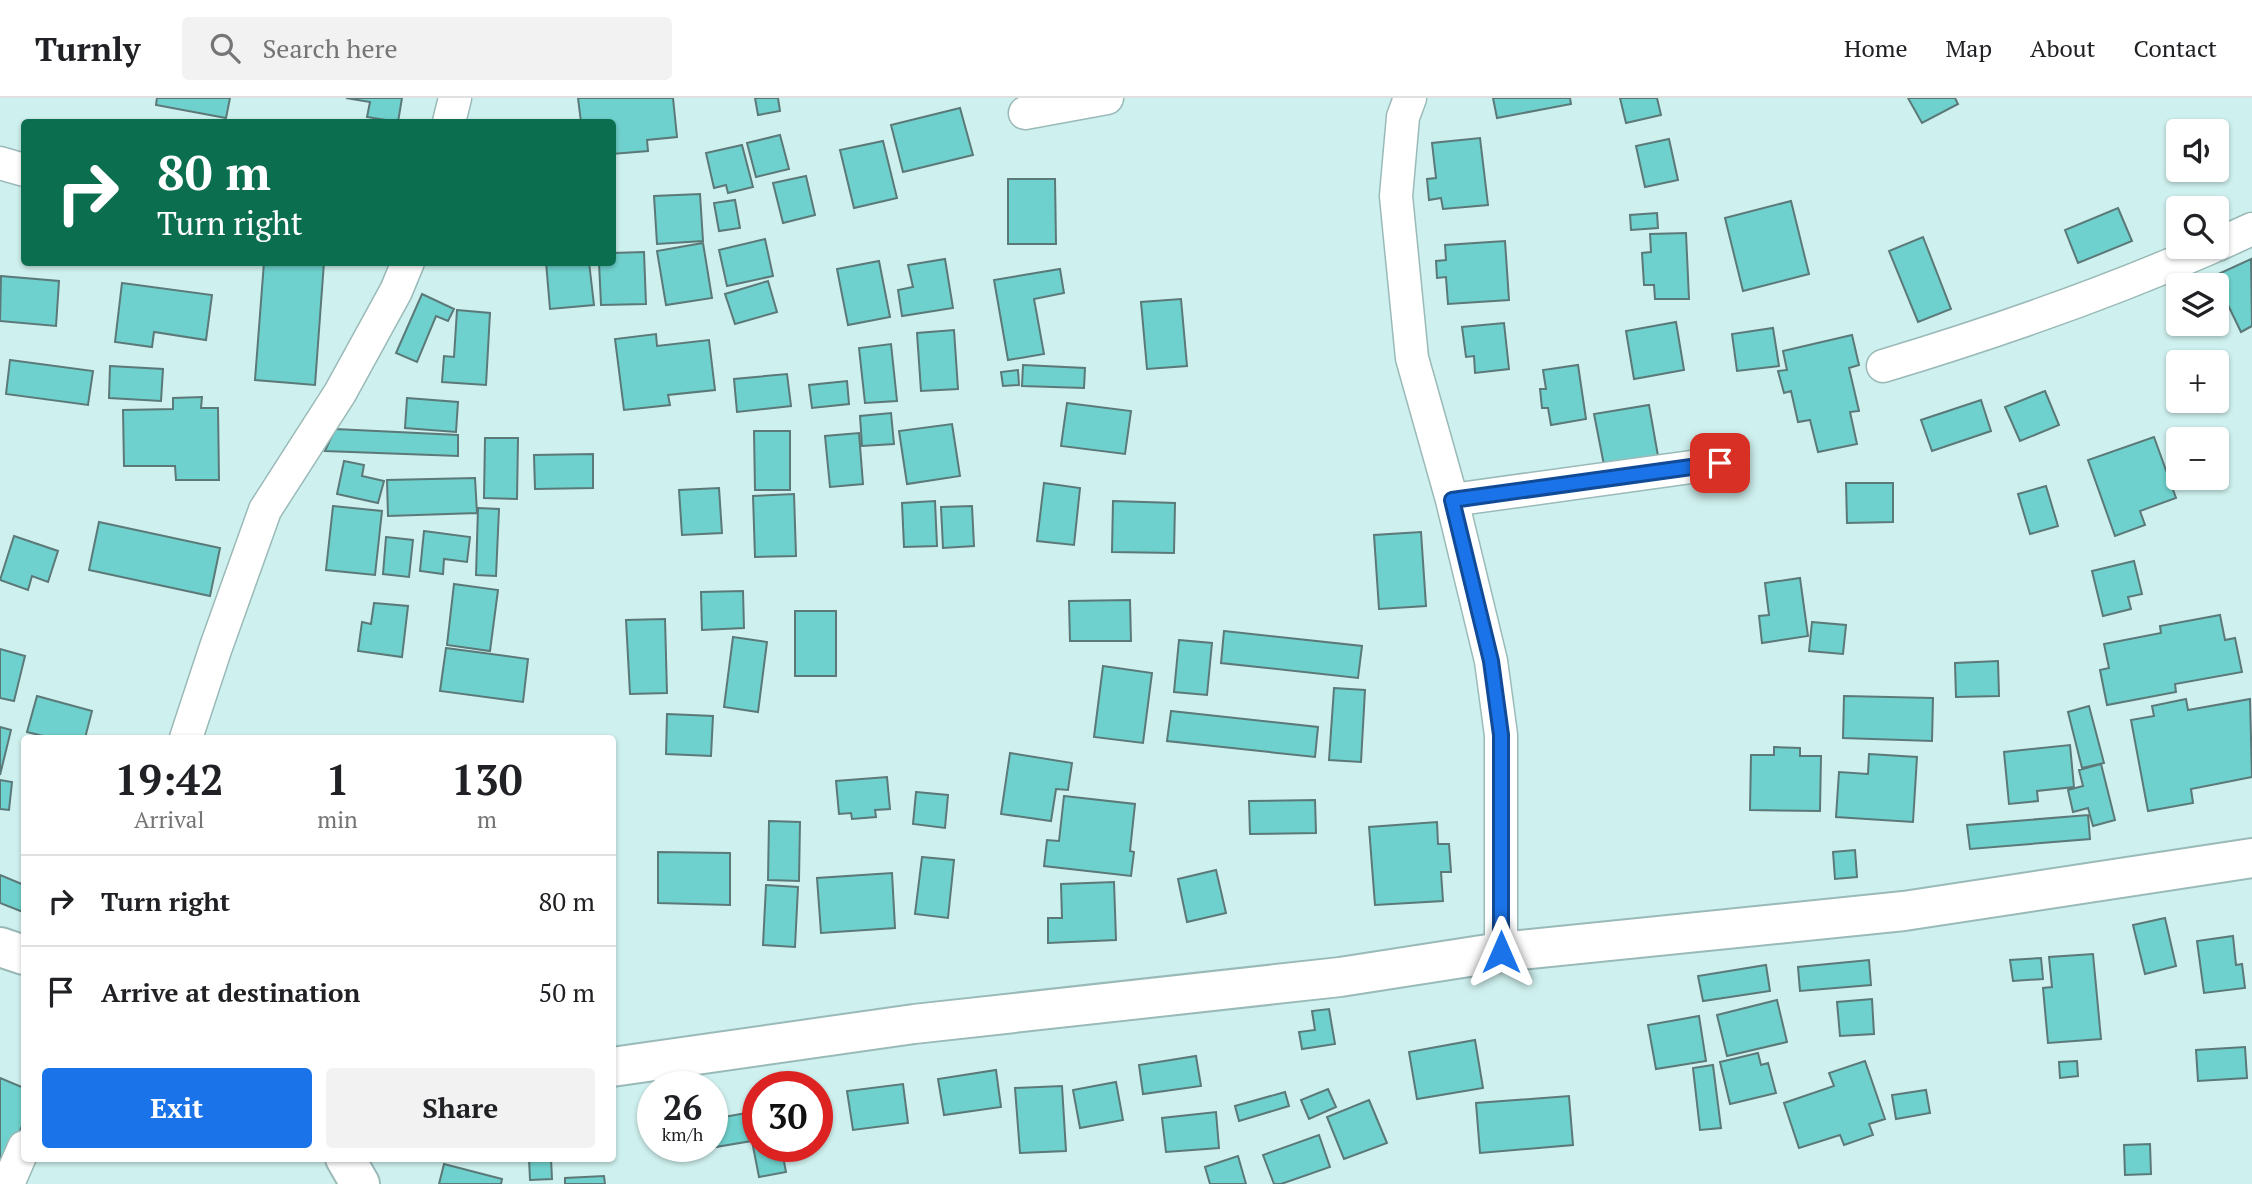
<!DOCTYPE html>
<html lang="en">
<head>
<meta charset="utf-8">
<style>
	:root { --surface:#fff; --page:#f2f2f2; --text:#202124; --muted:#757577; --line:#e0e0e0; --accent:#1a73e8 }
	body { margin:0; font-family:"PT Serif",serif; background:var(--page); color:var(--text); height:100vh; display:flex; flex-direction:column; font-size:26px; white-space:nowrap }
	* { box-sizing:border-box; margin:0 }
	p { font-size:23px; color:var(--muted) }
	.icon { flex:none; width:38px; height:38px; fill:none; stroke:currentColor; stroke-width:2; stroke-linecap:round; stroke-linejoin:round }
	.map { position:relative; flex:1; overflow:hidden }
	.details { position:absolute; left:21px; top:637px; width:595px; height:427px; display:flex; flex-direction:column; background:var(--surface); border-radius:7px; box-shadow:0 2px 5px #0004 }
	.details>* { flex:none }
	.hud { position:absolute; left:21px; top:21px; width:595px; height:147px; border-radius:7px; box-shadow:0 2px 5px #0004; background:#0b6e4f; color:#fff; overflow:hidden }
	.buttons { position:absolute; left:2166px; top:21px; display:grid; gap:14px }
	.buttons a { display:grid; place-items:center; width:63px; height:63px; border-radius:7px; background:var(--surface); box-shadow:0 2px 5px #0004; font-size:35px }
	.speed { position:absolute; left:637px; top:973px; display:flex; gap:14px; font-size:35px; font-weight:700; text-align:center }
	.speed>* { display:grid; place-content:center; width:91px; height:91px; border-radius:50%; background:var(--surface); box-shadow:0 2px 5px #0004; line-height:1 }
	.speed small { font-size:18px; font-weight:400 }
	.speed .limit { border:10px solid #d22; background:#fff; color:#111 }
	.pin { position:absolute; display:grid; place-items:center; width:60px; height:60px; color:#fff; margin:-30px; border-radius:14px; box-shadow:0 4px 10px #0006 }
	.me { position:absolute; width:77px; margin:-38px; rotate:0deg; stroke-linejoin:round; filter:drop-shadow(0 0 5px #0008) }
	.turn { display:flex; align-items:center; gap:24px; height:147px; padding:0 21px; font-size:32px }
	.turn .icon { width:91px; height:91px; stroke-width:2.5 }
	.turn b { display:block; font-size:49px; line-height:60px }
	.eta { display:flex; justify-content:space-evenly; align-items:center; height:119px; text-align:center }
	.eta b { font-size:42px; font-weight:700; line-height:49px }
	.button { display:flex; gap:14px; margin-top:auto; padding:14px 21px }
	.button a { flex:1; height:80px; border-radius:7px; background:var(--accent); color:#fff; font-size:28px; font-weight:700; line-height:80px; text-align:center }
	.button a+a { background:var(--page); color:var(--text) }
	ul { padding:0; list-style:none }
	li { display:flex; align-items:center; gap:21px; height:91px; padding:0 21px; border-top:2px solid var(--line) }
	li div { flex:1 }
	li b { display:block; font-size:26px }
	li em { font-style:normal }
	header { display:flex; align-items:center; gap:42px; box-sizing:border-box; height:98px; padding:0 35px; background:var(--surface); border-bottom:2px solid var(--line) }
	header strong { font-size:33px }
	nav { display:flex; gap:38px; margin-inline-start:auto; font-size:24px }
	.search { width:490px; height:63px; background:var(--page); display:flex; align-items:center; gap:18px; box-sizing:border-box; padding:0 24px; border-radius:7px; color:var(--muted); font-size:26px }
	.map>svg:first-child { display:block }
	.building { fill:#6fd1cd; stroke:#5b7978; stroke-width:2 }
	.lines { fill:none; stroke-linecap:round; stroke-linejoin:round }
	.street-casing { stroke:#9abab8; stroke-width:35 }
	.secondary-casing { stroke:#9abab8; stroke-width:42 }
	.street { stroke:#fff; stroke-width:32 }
	.secondary { stroke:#fff; stroke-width:38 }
	.route-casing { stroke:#114b97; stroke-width:18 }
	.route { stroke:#1a73e8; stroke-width:12 }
</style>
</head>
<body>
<header>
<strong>Turnly</strong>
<div class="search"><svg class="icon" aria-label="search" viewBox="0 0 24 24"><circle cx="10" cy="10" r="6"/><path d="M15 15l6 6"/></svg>Search here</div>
<nav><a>Home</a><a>Map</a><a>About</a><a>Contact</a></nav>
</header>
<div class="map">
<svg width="2252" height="1086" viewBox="0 0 2252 1086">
	<rect width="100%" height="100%" fill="#cef0ee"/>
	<path class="building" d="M157 0H230L226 20 156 7Z
		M346 0H402L398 24 367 19 370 4Z
		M578 0H673L677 39 647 42 648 53 612 56V24H581Z
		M755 0H778L780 13 758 17Z
		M1493 0H1570L1571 6 1497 20Z
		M1620 0H1657L1661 17 1626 25Z
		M1908 0H1955L1958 6 1922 25Z
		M960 10 973 57 903 74 891 27Z
		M780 37 789 71 756 79 747 45Z
		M1480 40 1488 107 1443 111 1441 100 1429 102 1427 81 1436 80 1432 45Z
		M1669 41 1678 82 1645 89 1636 48Z
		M883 43 897 100 854 110 840 52Z
		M742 47 753 89 728 95 726 87 714 90 706 55Z
		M806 78 815 117 783 125 773 85Z
		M1008 81H1055L1056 146H1008Z
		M700 96 703 143 657 146 654 98Z
		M735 102 740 130 719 133 714 105Z
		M1791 103 1809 176 1743 193 1725 120Z
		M2118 110 2132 143 2078 165 2065 132Z
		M1657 115 1658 130 1631 132 1630 117Z
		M1686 135 1689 201H1655L1654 187H1644L1642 155 1651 154 1650 136Z
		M1923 139 1951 211 1918 224 1889 153Z
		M765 141 773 178 727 188 719 152Z
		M1505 143 1509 202 1448 206 1446 179 1437 180 1436 163 1446 162 1445 147Z
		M703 145 712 200 666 207 657 153Z
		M644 154 646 206 601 207 599 164H612V155Z
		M945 161 953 210 902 218 898 192 913 189 908 167Z
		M2251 161 2252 228 2241 234 2214 178Z
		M879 163 890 219 848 227 837 171Z
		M264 164H324L315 287 255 282Z
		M546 164H589L594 207 550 211Z
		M1060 171 1064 195 1034 201 1044 256 1008 262 994 182Z
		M1 178 59 183 56 228 0 223Z
		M768 183 777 214 735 226 725 196Z
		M122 185 212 197 206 242 154 234 152 249 115 244Z
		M422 196 454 211 448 223 436 218 417 264 396 255Z
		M1181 201 1187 268 1147 271 1141 204Z
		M457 212 490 215 486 287 442 284 444 258 454 259Z
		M1676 224 1684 272 1634 281 1626 233Z
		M1504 225 1509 271 1475 275 1474 258 1466 259 1462 229Z
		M1773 230 1779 268 1737 273 1732 236Z
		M954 232 958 291 921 293 917 235Z
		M656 236 657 248 709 242 715 292 668 297 670 307 624 312 615 241Z
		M1852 237 1859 267 1849 270 1859 313 1850 314 1857 346 1818 354 1810 322 1798 324 1791 293 1784 295 1778 273 1787 272 1783 253Z
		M891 246 897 303 865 305 859 250Z
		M10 262 93 273 88 307 6 296Z
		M1023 267 1085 270 1084 290 1022 288Z
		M1578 267 1586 321 1551 327 1548 310H1542L1540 291H1546L1543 272Z
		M110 268 163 271 161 303 109 300Z
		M1018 272 1019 287 1003 288 1001 274Z
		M787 276 791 308 737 314 734 281Z
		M847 283 849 306 812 310 809 287Z
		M2045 293 2059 327 2020 343 2005 309Z
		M202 299 201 310H218L219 382H176L175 368H124L123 312 173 311V300Z
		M407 300 458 304 456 334 405 330Z
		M1981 302 1991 333 1932 353 1921 322Z
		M1067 305 1131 313 1125 356 1061 348Z
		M1649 307 1658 358 1604 367 1594 316Z
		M891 315 894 346 862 348 860 318Z
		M952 326 960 378 907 386 899 333Z
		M335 331 458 337V358L325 353Z
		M754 333H790V392H755Z
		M859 335 863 386 830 389 825 338Z
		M2154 339 2176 400 2140 413 2145 427 2115 438 2088 362Z
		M485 340H518L517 401 484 400Z
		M593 356V390L535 391 534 357Z
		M344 363 364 367 362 378 384 383 378 405 337 396Z
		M475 380 477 415 388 418 387 382Z
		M1044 385 1080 390 1074 447 1037 443Z
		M1846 385H1893V424L1847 425Z
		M2046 388 2058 428 2030 436 2018 396Z
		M719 390 722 435 682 437 679 392Z
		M794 396 796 458 755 459 753 398Z
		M935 403 937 448 904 449 902 405Z
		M1113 403 1175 405 1174 455 1112 454Z
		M333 408 382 413 375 477 326 472Z
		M972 408 974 448 943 450 941 409Z
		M478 410 499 411 496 478 476 477Z
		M99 424 220 450 210 498 89 472Z
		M424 433 470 439 467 464 444 461 443 476 420 473Z
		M1421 434 1426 508 1379 511 1374 437Z
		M14 438 58 453 48 484 32 478 28 492 0 482Z
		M386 439 413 442 409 479 383 476Z
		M2134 463 2142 496 2128 499 2131 511 2103 518 2092 473Z
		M1800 480 1808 538 1762 545 1759 518 1769 517 1765 485Z
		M454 486 498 492 490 553 447 547Z
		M743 493 744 530 702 532 701 494Z
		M1130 502 1131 543H1070L1069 503Z
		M374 505 408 508 402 559 358 553 362 524 371 526Z
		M795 513H836V578H795Z
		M2220 517 2225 542 2235 540 2242 574 2175 586 2176 594 2107 607 2100 572 2109 570 2104 546 2161 535 2160 528Z
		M665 521 667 595 630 596 626 522Z
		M1812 524 1846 527 1843 556 1809 553Z
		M1224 533 1362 548 1358 580 1221 565Z
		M733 539 767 544 758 614 724 609Z
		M1179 542 1212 545 1207 597 1174 594Z
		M446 550 528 561 523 604 440 593Z
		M0 551 25 558 14 603 0 600Z
		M1998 563 1999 598 1956 599 1955 565Z
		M1103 568 1152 575 1143 645 1094 639Z
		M1334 590 1365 592 1361 664 1329 662Z
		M37 598 92 613 85 640H51L27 634Z
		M1844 598 1933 600 1932 643 1843 640Z
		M2186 601 2188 612 2250 601 2252 679 2191 691 2193 705 2148 713 2131 622 2154 618 2152 608Z
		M2089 608 2104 665 2082 670 2068 614Z
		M1171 613 1318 629 1315 659 1167 643Z
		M667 616 713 618 711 658 666 656Z
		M0 629 11 632 0 677Z
		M2070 647 2074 689 2037 693 2038 703 2009 706 2004 654Z
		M1774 649 1800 650V658H1821L1820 713 1750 712 1751 657H1774Z
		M1010 655 1072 665 1068 692 1056 691 1051 723 1001 716Z
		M1869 656 1917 659 1913 724 1836 719 1839 674 1868 676Z
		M2101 666 2115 722 2093 728 2088 710 2073 714 2068 692 2083 688 2079 672Z
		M887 679 890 711 875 712 876 719 852 721 851 715 839 716 836 683Z
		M0 682 12 684 9 712 0 711Z
		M916 694 948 697 945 730 913 726Z
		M1064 698 1135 706 1130 753 1134 754 1131 778 1044 768 1047 742 1059 743Z
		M1315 702 1316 735 1250 736 1249 703Z
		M2088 717 2090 741 1970 751 1967 727Z
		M769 723 800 724 799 783 768 782Z
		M1437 724 1438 746H1449L1451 774H1441L1443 803 1375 807 1369 729Z
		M1855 752 1857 779 1835 781 1833 754Z
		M658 754 730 755V807L658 805Z
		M922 759 954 762 948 820 915 816Z
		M1216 772 1226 815 1187 824 1178 781Z
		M892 775 895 830 821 835 817 780Z
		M0 777 24 787 23 814 0 805Z
		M1114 784 1116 842 1048 845V820H1062L1061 786Z
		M766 787 798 789 795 849 763 847Z
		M2165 820 2176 868 2145 876 2133 827Z
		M2233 838 2236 867 2242 866 2245 890 2204 895 2197 843Z
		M2093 856 2101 941 2048 945 2043 890 2052 889 2049 859Z
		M2041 860 2043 881 2013 883 2010 862Z
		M1869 862 1871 887 1800 893 1798 869Z
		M1766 867 1770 893 1703 903 1698 878Z
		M1872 901 1874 936 1840 938 1837 904Z
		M1777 902 1787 944 1727 958 1717 917Z
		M1329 911 1335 946 1302 951 1299 934 1315 932 1312 913Z
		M1699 918 1706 963 1656 971 1648 927Z
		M1475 942 1483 990 1417 1001 1409 954Z
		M2245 949 2247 980 2198 983 2196 952Z
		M1758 955 1761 967 1768 965 1776 995 1730 1006 1720 964Z
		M1196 958 1201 988 1143 996 1139 967Z
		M1865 963 1885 1021 1869 1026 1873 1037 1844 1047 1840 1037 1799 1050 1784 1005 1834 988 1829 975Z
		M2077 963 2078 978 2060 980 2059 964Z
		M1713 967 1721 1030 1700 1032 1693 970Z
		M996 972 1001 1009 944 1017 938 981Z
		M0 980 24 990V1023L8 1062 0 1059Z
		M1116 984 1123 1022 1080 1030 1073 992Z
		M903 986 908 1025 853 1032 847 993Z
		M1062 988 1066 1053 1020 1055 1015 990Z
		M1328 991 1336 1009 1309 1021 1301 1002Z
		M1926 992 1930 1015 1896 1021 1892 997Z
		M1285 994 1289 1008 1239 1023 1235 1008Z
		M1569 998 1573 1047 1480 1055 1476 1005Z
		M1369 1002 1387 1045 1344 1061 1327 1019Z
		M758 1013V1048H781L786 1074 759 1079 752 1043 680 1055 679 1048H712V1021Z
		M1216 1014 1219 1050 1166 1054 1162 1020Z
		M1319 1037 1330 1069 1281 1086H1274L1263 1057Z
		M2150 1046 2151 1076 2125 1077 2124 1047Z
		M1238 1058 1246 1086H1210L1205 1069Z
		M529 1060H551L552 1081 530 1082Z
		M444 1066 502 1081 501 1086H439Z
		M604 1078 605 1086H565V1080Z"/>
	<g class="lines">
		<defs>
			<path id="street" d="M1410 0 1403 19 1396 98 1412 260 1452 402 1491 563 1501 637V854
				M1025 15 1107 0
				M449 24 455 0
				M0 65 24 72
				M2217 147 2252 131
				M1883 268C1996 234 2105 196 2212 149
				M1452 402 1720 365
				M186 640 216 549 265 412 340 295 396 193 408 164
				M8 1086 24 1049"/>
			<path id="secondary" d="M0 849 24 857
				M612 969 914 926 1340 879 1501 854 1904 813 2252 760
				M345 1060 360 1086"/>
		</defs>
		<use href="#street" class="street-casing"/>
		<use href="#secondary" class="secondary-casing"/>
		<use href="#street" class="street"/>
		<use href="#secondary" class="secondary"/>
	</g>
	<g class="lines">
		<defs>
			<path id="route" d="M1501 854V637L1491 563 1452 402 1720 365"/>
		</defs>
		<use href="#route" class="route-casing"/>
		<use href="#route" class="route"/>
	</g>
</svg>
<div class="buttons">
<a><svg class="icon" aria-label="sound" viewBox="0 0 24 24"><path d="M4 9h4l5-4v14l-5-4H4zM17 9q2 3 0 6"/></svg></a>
<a><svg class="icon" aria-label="search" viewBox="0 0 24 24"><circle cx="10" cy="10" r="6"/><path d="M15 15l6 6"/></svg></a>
<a><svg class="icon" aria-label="layers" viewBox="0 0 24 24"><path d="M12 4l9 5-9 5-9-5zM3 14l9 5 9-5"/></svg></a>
<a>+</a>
<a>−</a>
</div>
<div class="speed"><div>26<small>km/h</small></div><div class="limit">30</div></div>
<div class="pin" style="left:1720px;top:365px;background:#d93025"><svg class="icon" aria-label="arrive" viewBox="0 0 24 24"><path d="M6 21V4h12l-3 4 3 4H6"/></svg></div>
<svg class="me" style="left:1501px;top:854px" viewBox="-20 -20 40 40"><path d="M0-17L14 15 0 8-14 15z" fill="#1a73e8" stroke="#fff" stroke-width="4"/></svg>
<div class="hud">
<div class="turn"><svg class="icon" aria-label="right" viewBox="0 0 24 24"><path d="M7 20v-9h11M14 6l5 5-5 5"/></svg><div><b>80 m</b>Turn right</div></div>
</div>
<section class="details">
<div class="eta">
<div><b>19:42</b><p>Arrival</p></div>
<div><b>1</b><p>min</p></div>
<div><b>130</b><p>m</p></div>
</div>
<ul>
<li><svg class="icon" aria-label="right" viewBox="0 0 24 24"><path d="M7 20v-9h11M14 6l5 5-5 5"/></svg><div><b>Turn right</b></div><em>80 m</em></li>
<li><svg class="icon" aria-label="arrive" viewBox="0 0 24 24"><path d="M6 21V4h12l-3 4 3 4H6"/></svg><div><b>Arrive at destination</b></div><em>50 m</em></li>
</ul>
<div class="button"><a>Exit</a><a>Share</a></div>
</section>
</div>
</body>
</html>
